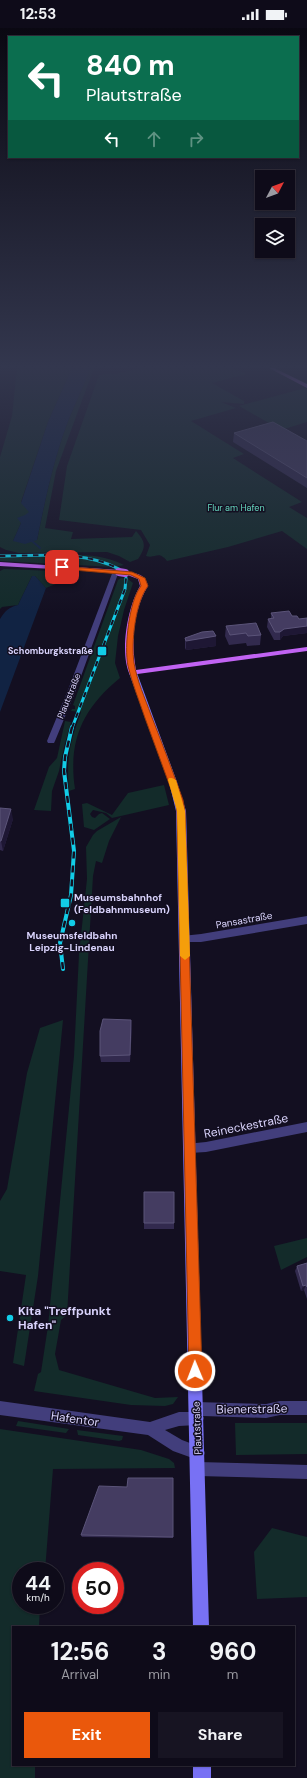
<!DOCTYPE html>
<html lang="en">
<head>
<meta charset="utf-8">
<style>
	:root { --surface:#0e0b19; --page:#171422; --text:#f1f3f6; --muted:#9b9ba2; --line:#2e2b38; --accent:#ea580c }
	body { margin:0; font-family:"DM Sans",sans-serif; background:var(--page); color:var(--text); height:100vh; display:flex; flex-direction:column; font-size:15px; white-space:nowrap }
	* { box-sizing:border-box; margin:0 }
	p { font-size:13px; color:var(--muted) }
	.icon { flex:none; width:22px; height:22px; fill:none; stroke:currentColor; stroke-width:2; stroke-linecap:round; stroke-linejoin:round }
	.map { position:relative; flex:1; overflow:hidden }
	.sheet { position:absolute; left:12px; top:1598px; width:283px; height:140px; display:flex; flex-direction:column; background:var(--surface); border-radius:0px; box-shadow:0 1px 3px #0004,0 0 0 1px var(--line) }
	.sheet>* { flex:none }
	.guide { position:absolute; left:8px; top:8px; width:291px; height:122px; border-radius:0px; box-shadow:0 1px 3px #0004,0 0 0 1px var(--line); background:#0b6e4f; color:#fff; overflow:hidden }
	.needle { width:26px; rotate:49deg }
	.fabs { position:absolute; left:255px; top:142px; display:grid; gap:8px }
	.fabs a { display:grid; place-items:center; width:40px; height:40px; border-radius:0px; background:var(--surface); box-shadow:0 1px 3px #0004,0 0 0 1px var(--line); font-size:20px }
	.speed { position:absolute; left:12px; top:1534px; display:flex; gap:8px; font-size:20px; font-weight:700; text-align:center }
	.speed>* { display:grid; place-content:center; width:52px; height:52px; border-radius:50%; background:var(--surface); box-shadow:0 1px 3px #0004,0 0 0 1px var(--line); line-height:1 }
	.speed small { font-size:10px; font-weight:400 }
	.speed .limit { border:6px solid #d22; background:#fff; color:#111 }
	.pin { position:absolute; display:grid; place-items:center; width:34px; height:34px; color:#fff; margin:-17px; border-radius:8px; box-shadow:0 2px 6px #0006 }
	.me { position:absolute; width:44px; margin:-22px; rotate:359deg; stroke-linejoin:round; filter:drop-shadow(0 0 3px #0008) }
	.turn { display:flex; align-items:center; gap:14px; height:84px; padding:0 12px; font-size:18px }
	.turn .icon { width:52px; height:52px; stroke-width:2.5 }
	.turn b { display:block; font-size:28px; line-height:34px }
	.lanes { display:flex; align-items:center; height:38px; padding:0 12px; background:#0003; justify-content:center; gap:20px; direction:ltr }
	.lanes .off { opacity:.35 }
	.eta { display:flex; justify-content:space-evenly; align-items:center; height:68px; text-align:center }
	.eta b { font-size:24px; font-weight:700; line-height:28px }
	.button { display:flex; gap:8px; margin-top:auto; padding:8px 12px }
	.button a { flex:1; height:46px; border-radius:0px; background:var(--accent); color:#fff; font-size:16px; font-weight:700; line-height:46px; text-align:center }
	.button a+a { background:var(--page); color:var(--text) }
	.status { display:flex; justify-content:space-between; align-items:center; height:28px; padding:0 20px; background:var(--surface); direction:ltr }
	.status svg { height:11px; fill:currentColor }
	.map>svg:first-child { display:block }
	.green { fill:#132b2a }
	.water { fill:#112343 }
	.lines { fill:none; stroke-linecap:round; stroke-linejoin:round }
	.stream { stroke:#112343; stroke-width:2 }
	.minor { fill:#423e7c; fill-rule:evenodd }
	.secondary { fill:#7871f4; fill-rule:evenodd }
	.primary { fill:#c163f3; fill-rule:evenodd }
	.rail-far1-casing { stroke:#12cde8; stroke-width:3 }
	.rail-casing { stroke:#12cde8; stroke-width:4 }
	.rail-far1 { stroke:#130f21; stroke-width:2; stroke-dasharray:5.5; stroke-linecap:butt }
	.rail { stroke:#130f21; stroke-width:2.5; stroke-dasharray:7; stroke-linecap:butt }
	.primary-bridge { stroke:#c163f3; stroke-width:8 }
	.wall { fill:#322a4e }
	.shaded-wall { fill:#1e1734 }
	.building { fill:#443c61; stroke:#5b5479 }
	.route { fill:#ea580c; stroke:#983908 }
	.slow { fill:#f59e0b }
	.poi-dot { fill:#12cde8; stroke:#130f21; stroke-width:1.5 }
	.labels { text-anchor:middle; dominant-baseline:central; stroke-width:3; stroke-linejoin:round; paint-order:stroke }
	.far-park-label { font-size:9px; fill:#65d6bd; stroke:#130f21 }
	.far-poi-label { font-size:9px; font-weight:bold; fill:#d9d3fc; stroke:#130f21; text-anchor:end }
	.far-street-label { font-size:9px; fill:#d9d3fc; stroke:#130f21 }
	.poi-label { font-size:10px; font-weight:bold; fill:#d9d3fc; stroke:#130f21; text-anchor:start }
	.street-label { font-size:10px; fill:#d9d3fc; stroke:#130f21 }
	.near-street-label { font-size:12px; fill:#d9d3fc; stroke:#130f21 }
	.near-poi-label { font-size:12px; font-weight:bold; fill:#d9d3fc; stroke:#130f21; text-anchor:start }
</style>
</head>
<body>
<div class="status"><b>12:53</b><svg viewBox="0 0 49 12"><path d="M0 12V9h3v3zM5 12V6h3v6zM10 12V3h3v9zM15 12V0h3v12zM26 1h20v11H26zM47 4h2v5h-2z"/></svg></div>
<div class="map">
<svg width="307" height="1750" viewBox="0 0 307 1750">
	<rect width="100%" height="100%" fill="#130f21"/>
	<path class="green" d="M17 340H72L48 394 21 474 30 484 21 495 13 513 37 512C45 473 53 434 67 396 74 377 84 359 90 340H94L56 443 45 500 73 504 71 511 132 509 136 503C145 513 147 518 138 531L130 534 119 528 107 524 19 525 6 522 0 519V429L12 388Z
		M142 340H234L246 346 212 355 244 373V376L221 374 236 380 191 393 244 426 233 430 302 474 289 479 307 490V521L282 503 228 519 167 533C158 522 156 531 146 528L150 517 141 502 59 492 67 438 99 347 111 345 114 346Z
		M305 360 307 361V394L281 402 239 378Z
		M0 527C39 532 89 518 124 537L114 539 0 533Z
		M4 541 54 543V546H80L46 560 35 548H32L18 577 2 579 0 581V543Z
		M121 550 128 551 133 555 124 582 118 608 115 635 120 650C82 681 68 713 75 761L69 763C66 729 70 715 81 684L71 683 72 681H75V678L73 677 118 552Z
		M65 693 71 694 64 719 59 743 52 763 51 783 34 782 49 739 57 730Z
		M164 757 169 777 112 790 106 785 93 782 90 786 92 789 95 790 99 786 102 785 110 791 94 802 84 799 82 776 87 775 112 787 128 765Z
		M121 789 109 813 102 835 96 833 93 848 67 1287 61 1292 55 1326 59 1342 155 1370 178 1369 173 1376 165 1378 131 1377 34 1363 38 1346 41 1344 48 1298 74 1028 79 926 87 851 86 819 93 807 97 803Z
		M63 992 38 1248 24 1338 13 1335 26 1247 0 1243V1173L7 1161 27 1045 40 1000Z
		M307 1210V1229L281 1242 274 1218Z
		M18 1393 69 1401 66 1405 16 1398Z
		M235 1395H307V1426L236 1427Z
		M0 1401 141 1422 169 1431 174 1435 175 1440 53 1441 45 1543H21V1577H40L39 1599H13V1737H35V1750H0Z
		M77 1402 123 1408 122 1412 119 1413 78 1407Z
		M272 1500 307 1509V1569L257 1571 254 1524Z"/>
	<path class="water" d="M72 340H90C84 359 74 377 67 396 53 434 45 473 37 512L25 516 13 513 21 495 17 490 25 487 29 484 21 475 48 394Z
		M32 548H35L46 560 0 684V591C5 583 9 579 18 577Z"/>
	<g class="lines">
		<path class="stream" d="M31 512 40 520"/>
		<path class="minor" d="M116 541 119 543 76 662 55 713 54 715H48L47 713 68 662 113 543Z
			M307 888V896L201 914H182L180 911 182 908 201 906Z
			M307 1094V1104L206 1124 190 1125 186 1124 184 1120 186 1116 206 1114Z
			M0 1373 150 1394 179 1384H190L189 1381 191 1376 196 1374 266 1376 280 1373H307V1387H280L266 1390 203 1388 204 1390 202 1395 197 1397 179 1398 165 1402 182 1412 203 1420 205 1425 203 1430 198 1432 173 1423 148 1407 0 1387Z
			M198 1434 307 1437V1451L198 1448 193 1446 191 1441 193 1436Z"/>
		<path class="secondary" d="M130 643H133L137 645 177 754 186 783 209 1599H193L176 783 169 754 129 645Z
			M193 1737H211V1750H193Z"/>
		<path class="primary" d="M269 340H274L307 356V360Z
			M0 534 119 542C129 547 144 541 148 558 133 582 131 615 136 642L307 619V623L130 647C119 625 128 578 140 558L138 551 122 545 0 538Z"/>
		<defs>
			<path id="rail-far1" d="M0 528C39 528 84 522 119 541
				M72 700 125 561 126 550"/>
			<path id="rail" d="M63 941 60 915 71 867 74 823 64 743 65 729 72 699"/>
		</defs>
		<use href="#rail-far1" class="rail-far1-casing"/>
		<use href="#rail" class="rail-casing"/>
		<use href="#rail-far1" class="rail-far1"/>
		<use href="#rail" class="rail"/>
		<path class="primary-bridge" d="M119 544 125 545"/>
	</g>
	<path class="wall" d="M234 405 307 413V460L233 414Z
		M271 585 292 588 299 591 307 590V605L283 608 280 612H274L267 599 268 591H271Z
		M226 598 261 607 260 617 247 618 246 615 229 617 225 608Z
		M216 608V618L186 622 185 620V610Z
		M0 780 13 791 3 823 0 822Z
		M132 999 130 1034H101L100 1028Z
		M144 1164 174 1195V1201H144Z
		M307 1235V1271L304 1262 301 1263 295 1243 297 1238Z
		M81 1507 173 1509V1510L82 1509Z"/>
	<path class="shaded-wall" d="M307 598V605L283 608 280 612V604L284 601Z
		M216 608V618L186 622V613Z
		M11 781 13 791 3 823 1 813Z
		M131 992 132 999 130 1034V1027Z
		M306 1257 304 1262 301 1263 303 1258Z"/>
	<path class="building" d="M273 394 307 413V450L234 405Z
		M289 583 292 588H297L299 591 307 590V598L284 601 280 604H275L268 591 274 590 271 585Z
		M256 595 261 607 248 608 246 605 230 607 226 598Z
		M213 603 216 608 186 613 185 610 202 604Z
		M0 780 11 781 1 813H0Z
		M103 991 131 992 130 1027 100 1028V1003Z
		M144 1164H174V1195H144Z
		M307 1235V1259L306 1257 303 1258 297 1238Z
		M128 1450H173V1509L81 1507 99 1458 127 1459Z"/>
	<linearGradient id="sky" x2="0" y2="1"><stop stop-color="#0a0812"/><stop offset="0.58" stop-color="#33374e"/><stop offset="1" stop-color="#33374e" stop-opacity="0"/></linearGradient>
	<rect width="307" height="584" fill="url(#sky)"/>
	<path class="route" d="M60 538 132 544 145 550 148 558C135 575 131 615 134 635 137 653 145 670 151 687 162 715 173 744 183 772L185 783 202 1343 200 1348 195 1349 191 1348 189 1343 177 783 175 772C165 745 155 717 145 690 139 672 132 655 128 638 124 619 129 573 141 558L139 551 131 547 62 541H60Z"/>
	<path class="slow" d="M169 750H172L176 752 185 783 190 928 185 932 180 928 177 783 168 752Z"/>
	<g class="poi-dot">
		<rect x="97" y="618" width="10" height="10" rx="2"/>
		<rect x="60" y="870" width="10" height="10" rx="2"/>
		<circle cx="72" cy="895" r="4"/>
		<circle cx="10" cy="1290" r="4"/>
	</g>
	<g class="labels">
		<g class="far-park-label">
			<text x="236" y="480">Flur am Hafen</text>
		</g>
		<g class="far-poi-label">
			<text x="93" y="623">Schomburgkstraße</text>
		</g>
		<g class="far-street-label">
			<text transform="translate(69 668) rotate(-68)">Plautstraße</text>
		</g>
		<g class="poi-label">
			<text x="74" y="869">Museumsbahnhof<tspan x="74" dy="12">(Feldbahnmuseum)</tspan></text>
			<text x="72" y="907" text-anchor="middle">Museumsfeldbahn<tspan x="72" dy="12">Leipzig-Lindenau</tspan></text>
		</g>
		<g class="street-label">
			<text transform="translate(244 892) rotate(-10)">Pansastraße</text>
			<text transform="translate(197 1400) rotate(-92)">Plautstraße</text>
		</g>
		<g class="near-street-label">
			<text transform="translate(246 1098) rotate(-11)">Reineckestraße</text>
			<text transform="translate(252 1381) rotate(-1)">Bienerstraße</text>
			<text transform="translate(75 1391) rotate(8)">Hafentor</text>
		</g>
		<g class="near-poi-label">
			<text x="18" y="1283">Kita "Treffpunkt<tspan x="18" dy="14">Hafen"</tspan></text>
		</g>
	</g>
</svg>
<div class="fabs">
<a><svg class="needle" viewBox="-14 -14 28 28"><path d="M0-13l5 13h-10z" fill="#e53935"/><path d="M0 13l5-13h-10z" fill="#9b9ba2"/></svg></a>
<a><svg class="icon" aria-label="layers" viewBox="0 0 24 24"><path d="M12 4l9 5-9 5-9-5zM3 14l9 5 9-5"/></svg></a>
</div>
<div class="speed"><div>44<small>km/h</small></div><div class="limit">50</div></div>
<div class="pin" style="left:62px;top:539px;background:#d93025"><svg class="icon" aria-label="arrive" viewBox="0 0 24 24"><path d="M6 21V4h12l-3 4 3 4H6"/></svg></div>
<svg class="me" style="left:195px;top:1343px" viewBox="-20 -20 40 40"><circle r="17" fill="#ea580c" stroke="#fff" stroke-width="3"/><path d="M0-11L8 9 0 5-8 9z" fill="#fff"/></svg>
<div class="guide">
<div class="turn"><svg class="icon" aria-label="left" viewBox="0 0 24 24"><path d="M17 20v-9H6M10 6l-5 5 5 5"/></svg><div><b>840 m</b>Plautstraße</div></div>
<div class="lanes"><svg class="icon" aria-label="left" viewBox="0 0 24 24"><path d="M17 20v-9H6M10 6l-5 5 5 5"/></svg><svg class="icon off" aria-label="ahead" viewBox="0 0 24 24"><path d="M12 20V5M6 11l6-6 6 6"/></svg><svg class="icon off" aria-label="right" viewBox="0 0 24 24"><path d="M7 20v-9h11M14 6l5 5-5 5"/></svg></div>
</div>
<section class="sheet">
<div class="eta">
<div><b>12:56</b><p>Arrival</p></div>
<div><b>3</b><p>min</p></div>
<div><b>960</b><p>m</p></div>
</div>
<div class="button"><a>Exit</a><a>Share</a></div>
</section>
</div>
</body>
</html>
